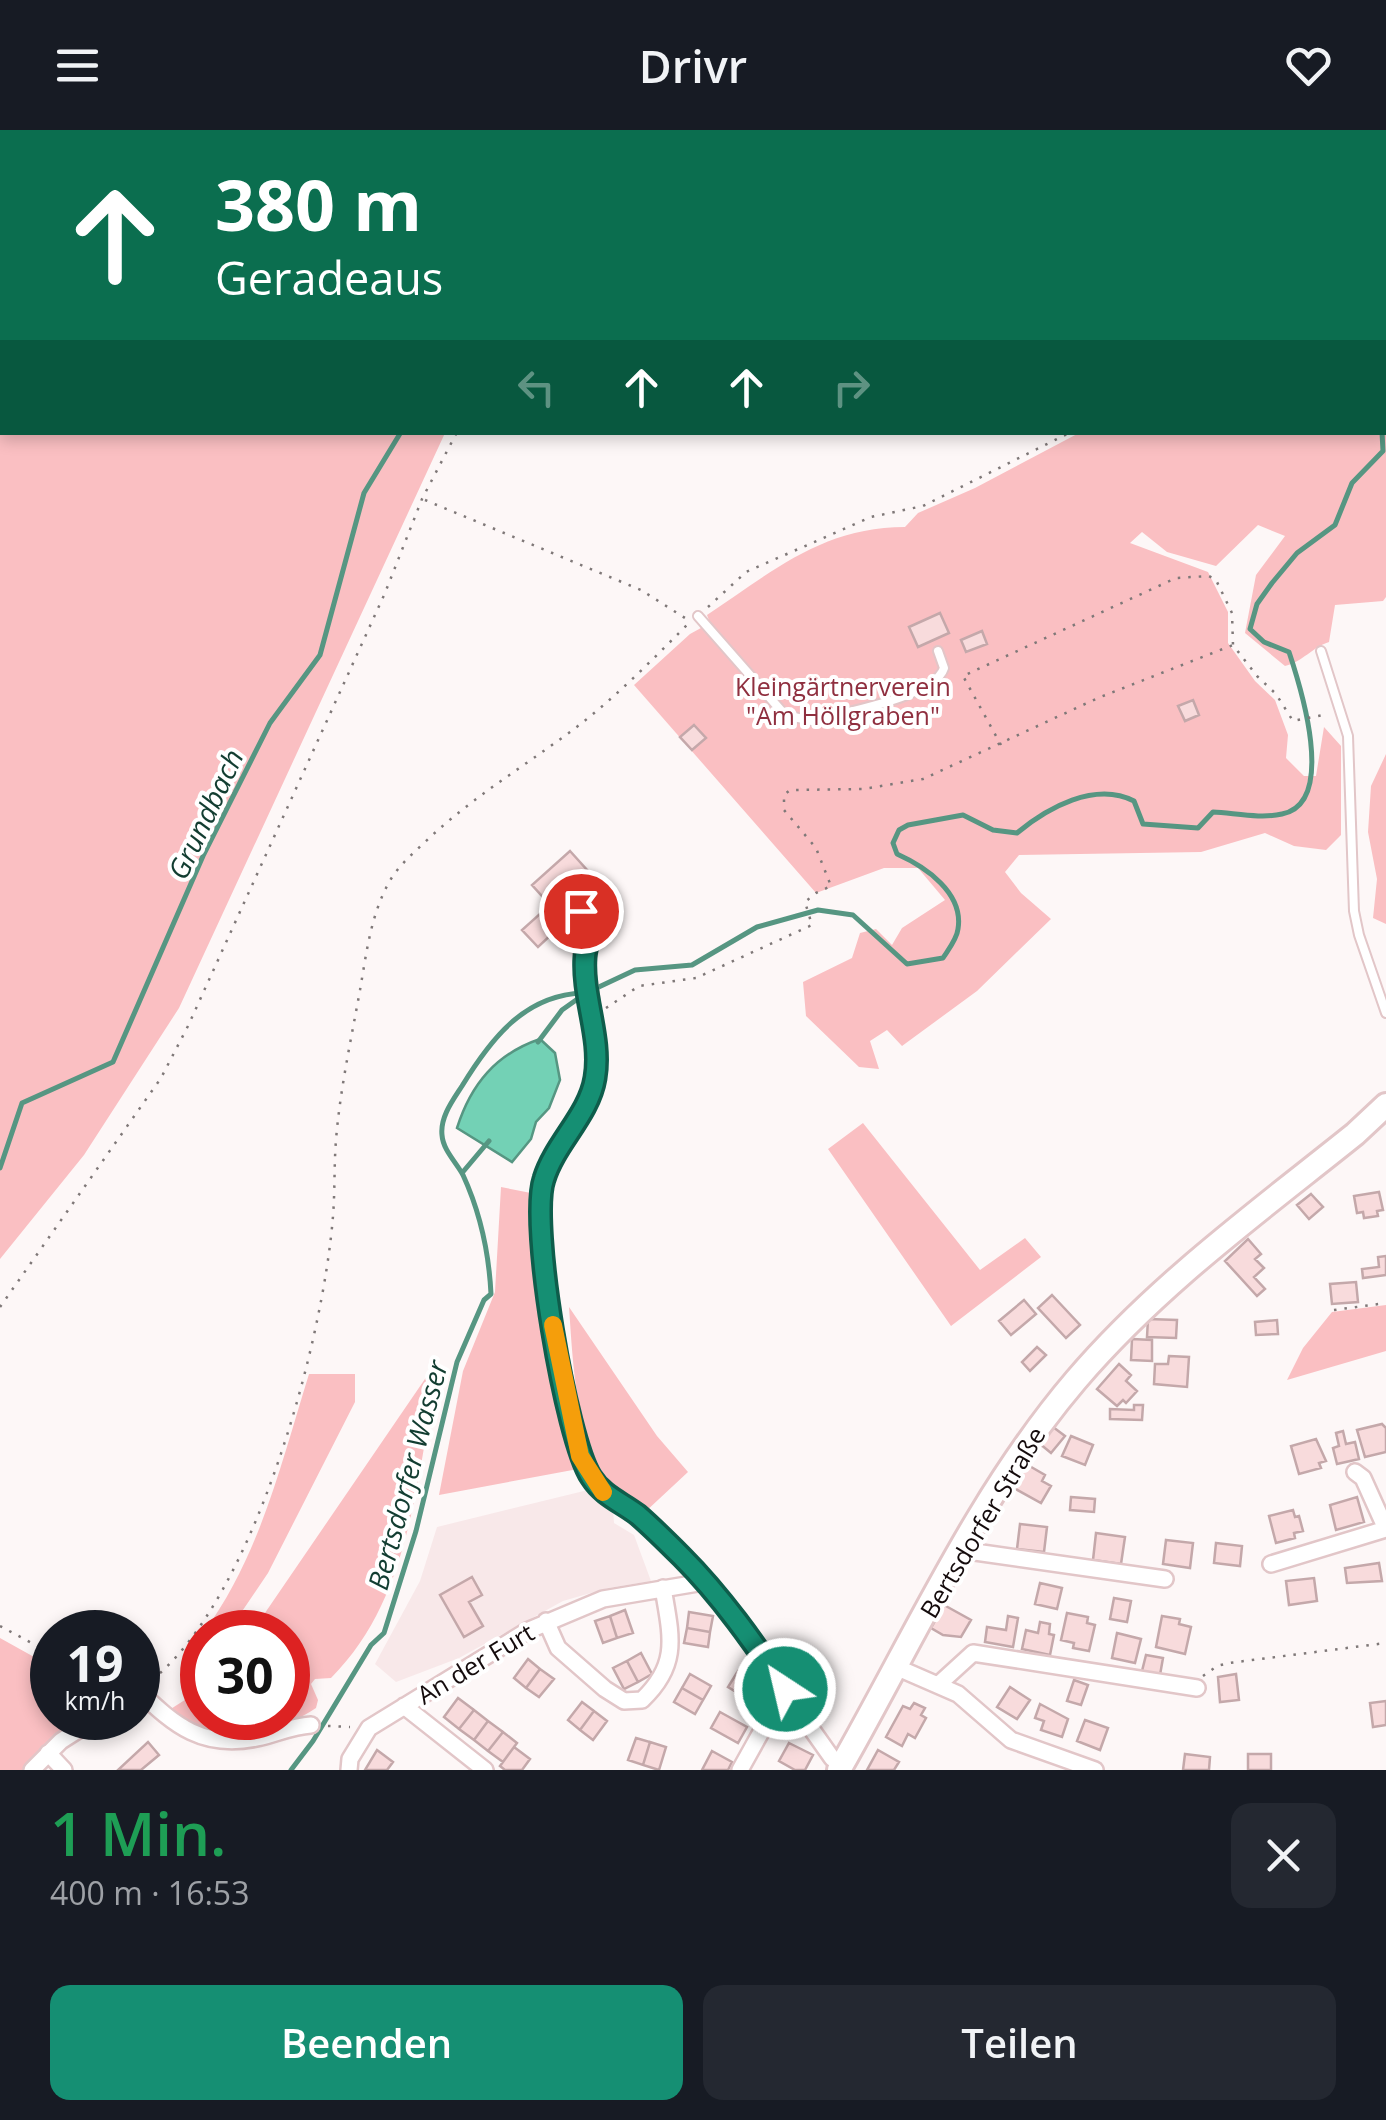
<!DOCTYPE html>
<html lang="de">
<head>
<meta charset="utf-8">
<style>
	:root { --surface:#171b24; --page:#242831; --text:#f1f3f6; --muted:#9ea1a6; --accent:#158f73 }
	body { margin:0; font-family:"Open Sans",sans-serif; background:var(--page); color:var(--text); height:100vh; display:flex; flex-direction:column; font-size:38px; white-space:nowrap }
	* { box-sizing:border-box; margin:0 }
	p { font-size:32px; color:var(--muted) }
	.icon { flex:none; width:55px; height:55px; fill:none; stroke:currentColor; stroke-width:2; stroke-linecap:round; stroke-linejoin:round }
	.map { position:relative; height:1640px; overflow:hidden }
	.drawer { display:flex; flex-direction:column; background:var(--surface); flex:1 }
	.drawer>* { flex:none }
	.guide { position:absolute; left:0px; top:0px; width:1388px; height:305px; box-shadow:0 5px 15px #0003; background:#0b6e4f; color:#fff; overflow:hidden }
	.speed { position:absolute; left:30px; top:1480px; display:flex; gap:20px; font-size:50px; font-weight:700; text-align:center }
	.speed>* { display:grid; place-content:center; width:130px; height:130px; border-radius:50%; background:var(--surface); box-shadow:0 5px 15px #0003; line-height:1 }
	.speed small { font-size:25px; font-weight:400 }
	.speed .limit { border:15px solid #d22; background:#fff; color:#111 }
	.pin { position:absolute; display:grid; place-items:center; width:85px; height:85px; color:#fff; margin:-42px; border:5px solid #fff; border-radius:50%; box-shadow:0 2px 10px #0007 }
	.me { position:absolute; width:110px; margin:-55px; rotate:325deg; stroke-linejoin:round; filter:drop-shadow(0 0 8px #0008) }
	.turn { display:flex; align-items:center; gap:35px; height:210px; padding:0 50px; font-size:45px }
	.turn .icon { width:130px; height:130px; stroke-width:2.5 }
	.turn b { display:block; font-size:70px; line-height:85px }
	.lanes { display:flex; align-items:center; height:95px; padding:0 50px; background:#0003; justify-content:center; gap:50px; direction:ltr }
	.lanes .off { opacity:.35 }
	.round { display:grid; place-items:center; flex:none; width:105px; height:105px; border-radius:20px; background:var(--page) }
	.headline { display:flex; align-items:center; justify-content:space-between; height:170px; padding:0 50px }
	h1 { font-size:60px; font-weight:600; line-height:75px; color:#1e9e55 }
	.cta { display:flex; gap:20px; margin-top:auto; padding:20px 50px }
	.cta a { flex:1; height:115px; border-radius:20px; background:var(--accent); color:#fff; font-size:40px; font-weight:600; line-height:115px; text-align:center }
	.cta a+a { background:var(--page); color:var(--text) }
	header { display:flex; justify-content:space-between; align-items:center; height:130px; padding:0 50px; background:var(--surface); font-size:45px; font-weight:600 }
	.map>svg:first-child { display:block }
	.built { fill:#f8e8e9 }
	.green { fill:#fabfc2 }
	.water { fill:#73d1b5; stroke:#569682; stroke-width:2.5 }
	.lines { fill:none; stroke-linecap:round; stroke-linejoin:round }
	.stream { stroke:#569682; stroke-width:5 }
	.building { fill:#f8dbdc; stroke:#c4a8aa; stroke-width:2.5 }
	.lane-casing { stroke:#e2c6c8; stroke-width:12 }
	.street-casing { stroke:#e2c6c8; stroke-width:20 }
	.secondary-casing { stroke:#e2c6c8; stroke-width:28 }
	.path { stroke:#7f7878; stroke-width:2.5; stroke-dasharray:2.5 8; stroke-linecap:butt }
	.lane { stroke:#fff; stroke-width:8 }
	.street { stroke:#fff; stroke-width:15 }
	.secondary { stroke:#fff; stroke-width:22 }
	.route-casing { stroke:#0e5d4b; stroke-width:25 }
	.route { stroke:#158f73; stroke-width:18 }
	.slow { stroke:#f59e0b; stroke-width:18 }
	.labels { text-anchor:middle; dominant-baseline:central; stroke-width:8; stroke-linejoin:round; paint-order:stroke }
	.park-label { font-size:25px; fill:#8f2f3f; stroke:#fff }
	.street-label { font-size:25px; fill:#140b0c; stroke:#fff }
	.water-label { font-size:28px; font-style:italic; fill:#123d31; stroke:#fff }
</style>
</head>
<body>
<header><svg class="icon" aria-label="menu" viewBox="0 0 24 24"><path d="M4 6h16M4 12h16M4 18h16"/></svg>Drivr<svg class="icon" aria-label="heart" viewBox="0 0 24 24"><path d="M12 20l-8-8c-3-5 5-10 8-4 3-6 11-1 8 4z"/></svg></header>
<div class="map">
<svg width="1386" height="1640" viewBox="0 0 1386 1640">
	<rect width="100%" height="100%" fill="#fdf7f7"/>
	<path class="built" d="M588 1360 613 1380 614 1393 634 1405 651 1451 608 1458 563 1471 459 1528 396 1552 375 1534 420 1451 437 1397Z"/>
	<path class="green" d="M0 0H615L2 2V302L445 303 179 878 84 1025 0 1129Z
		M1386 87V467L1383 471 1335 475 1329 512C1311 518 1304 531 1285 536L1245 503 1256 445 1285 406 1258 395 1216 436 1167 422 1142 402 1130 413 1208 442 1228 482V513L1255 551 1275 570 1288 605 1286 628 1304 646H1316L1324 597 1341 616V705L1326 720 1294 716 1265 703 1201 722 1019 725 1005 742 1021 763 1051 789 977 861 902 916 887 900 870 911 879 939 859 937 806 886 803 852 852 828 860 803 876 799 892 815 902 798 945 770 918 738H884L816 763 634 555 690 504 710 493 707 485C773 441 823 397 905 397L918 383 975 358 1079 303 1385 302Z
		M1386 624V794L1373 788 1377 749 1368 702 1371 656Z
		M863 993 980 1140 1025 1108 1041 1127 951 1196 828 1019Z
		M501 1057 536 1064 569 1306 578 1339 439 1365 463 1241 495 1162Z
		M1386 1175V1221L1287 1250 1303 1218 1332 1182Z
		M569 1177 657 1306 688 1342 644 1383C576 1346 574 1246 569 1177Z
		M309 1244H355V1272L268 1443 228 1502H204C260 1425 281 1334 309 1244Z
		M427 1246C432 1279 425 1313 419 1346 405 1421 386 1493 331 1548L315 1549 311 1554 318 1570 316 1578C285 1598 238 1618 201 1603 189 1598 177 1589 166 1582L202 1559V1588H288V1502H252Z
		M0 1508 52 1537V1588H91L28 1640H0Z"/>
	<path class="water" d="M540 909 555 923 560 950 549 978 536 992 531 1009 512 1032 457 998C471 954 496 924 540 909Z"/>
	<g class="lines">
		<path class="stream" d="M613 2 614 0
			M1385 278 1386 277
			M538 912 562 880 586 863 635 840 692 835 757 797 818 780 853 785 907 834 943 828C948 820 957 809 958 799 964 763 926 737 897 724L893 713 899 700 908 695 963 685 993 700 1017 703C1047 678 1095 651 1134 671L1143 694 1198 698 1213 682C1234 683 1261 689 1282 684 1338 673 1300 555 1289 522L1264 512 1250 499 1257 474 1272 453 1297 423 1335 395 1352 353 1383 321 1382 302
			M0 1038 22 973 113 932 203 726 270 593 320 525 364 363 401 302
			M462 1043 489 1011
			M291 1640 313 1611 371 1515 384 1503 416 1401 457 1232 484 1170 491 1164C489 1124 480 1082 463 1045 456 1032 443 1020 442 1005 440 987 453 970 462 956 490 910 524 865 583 863"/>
	</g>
	<path class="building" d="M940 483 949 503 918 517 909 497Z
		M982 501 987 514 966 522 961 510Z
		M1193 570 1199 585 1185 591 1178 576Z
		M694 595 706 608 692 620 680 607Z
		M570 721 597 751 563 781 569 788 538 817 522 800 550 775 532 755Z
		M1379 1062 1383 1080 1377 1081 1378 1086 1364 1088 1363 1082 1357 1083 1354 1066Z
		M1311 1064 1323 1077 1309 1089 1297 1075Z
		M1248 1109 1261 1124 1255 1129 1264 1138 1254 1147 1265 1159 1257 1166 1225 1131Z
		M1386 1126V1145L1363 1148 1362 1139 1379 1137 1378 1127Z
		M1356 1152 1358 1172 1332 1174 1330 1154Z
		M1052 1165 1080 1195 1066 1208 1038 1178Z
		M1024 1170 1036 1184 1011 1205 999 1191Z
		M1148 1189 1177 1190 1176 1208 1147 1207Z
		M1277 1190 1278 1204 1256 1205 1255 1192Z
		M1132 1209 1152 1210V1231L1131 1230Z
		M1037 1217 1046 1225 1030 1241 1022 1232Z
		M1169 1226 1189 1227 1187 1257 1154 1254 1155 1234H1168Z
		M1119 1234 1131 1245 1126 1251 1137 1261 1126 1273 1123 1270 1117 1276 1097 1259Z
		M1134 1275H1143L1142 1290 1110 1289V1279L1134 1280Z
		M1382 1294 1386 1298V1322L1365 1327 1357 1300Z
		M1053 1297 1065 1306 1051 1323 1039 1313Z
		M1343 1301 1346 1314 1355 1312 1359 1329 1337 1334 1333 1318 1339 1316 1336 1303Z
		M1071 1306 1093 1315 1085 1335 1062 1326Z
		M1316 1309 1326 1331 1319 1333 1321 1338 1299 1344 1291 1316Z
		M1026 1334 1045 1345 1042 1351 1051 1356 1041 1373 1012 1357Z
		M1071 1367 1095 1369 1094 1382 1070 1380Z
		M1357 1367 1364 1392 1336 1400 1330 1375Z
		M1293 1380 1295 1387 1299 1386 1303 1401 1294 1403 1295 1408 1276 1413 1269 1386Z
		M1020 1394 1047 1397 1044 1422 1017 1419Z
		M1096 1403 1125 1407 1121 1434 1093 1430Z
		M1166 1410 1193 1413 1190 1438 1163 1434Z
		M1216 1413 1242 1416 1240 1436 1214 1433Z
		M1379 1433 1382 1451 1347 1453 1345 1438Z
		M472 1447 482 1465 469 1472 483 1496 464 1507 440 1465Z
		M1314 1448 1317 1471 1289 1475 1286 1451Z
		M1040 1453 1062 1458 1057 1479 1035 1474Z
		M1114 1468 1131 1471 1127 1492 1110 1489Z
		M944 1475 971 1490 961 1507 943 1505 931 1498Z
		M625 1480 633 1503 617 1508 610 1486Z
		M689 1482 713 1486 710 1502 687 1498Z
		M1067 1483 1088 1487 1087 1493 1095 1495 1089 1521 1073 1518 1074 1513 1061 1510Z
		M610 1486 617 1508 603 1513 595 1491Z
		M1008 1486 1018 1488 1013 1517 985 1512 987 1497 1006 1500Z
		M1162 1486 1180 1489 1179 1494 1191 1497 1185 1524 1156 1517Z
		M1040 1492 1050 1494 1049 1504 1054 1505 1050 1525 1022 1519 1026 1500 1038 1503Z
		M687 1498 710 1502 708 1517 684 1513Z
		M1117 1503 1141 1509 1135 1533 1112 1528Z
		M641 1523 652 1544 638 1552 627 1531Z
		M1146 1525 1163 1528 1160 1545 1142 1541Z
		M528 1529 540 1539 526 1558 514 1548Z
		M627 1531 638 1552 624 1559 613 1538Z
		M540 1539 554 1549 539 1567 526 1558Z
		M738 1541 768 1559 761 1570 756 1567 753 1572 728 1557Z
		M52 1543V1578L36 1567Z
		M690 1544 711 1556 703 1570 682 1558Z
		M1236 1544 1239 1570 1220 1572 1218 1547Z
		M1074 1550 1088 1555 1081 1575 1067 1571Z
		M1010 1557 1030 1570 1017 1589 997 1577Z
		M682 1558 703 1570 695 1584 674 1572Z
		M458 1568 474 1580 459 1599 444 1587Z
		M1386 1571V1595L1373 1597 1370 1573Z
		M582 1572 594 1581 580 1600 568 1590Z
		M914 1573 925 1578 921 1585 926 1588 915 1608 908 1604 902 1616 886 1607 903 1576 910 1579Z
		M1040 1574 1068 1589 1062 1607 1041 1600 1044 1591 1035 1588Z
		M474 1580 488 1591 474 1610 459 1599Z
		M594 1581 607 1591 593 1610 580 1600Z
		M720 1582 747 1597 738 1613 711 1598Z
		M1085 1590 1108 1598 1100 1620 1077 1611Z
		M488 1591 503 1602 488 1621 474 1610Z
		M503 1602 517 1613 503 1632 488 1621Z
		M636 1608 650 1612 643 1635 628 1630Z
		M148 1612 159 1625 141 1640H118Z
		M650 1612 666 1617 659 1640 643 1635Z
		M789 1613 813 1625 805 1640H795L779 1631Z
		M514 1617 530 1629 522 1640H505L500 1636Z
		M377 1620 393 1632 387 1640H365Z
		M878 1620 899 1632 894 1640H867Z
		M712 1621 732 1632 728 1640H702Z
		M1185 1624 1210 1627 1209 1640H1183Z
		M1248 1624H1271V1640H1248Z"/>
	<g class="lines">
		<defs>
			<path id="lane" d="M698 486 785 585 812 591C841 583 935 567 944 538L938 521
				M1321 521 1348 606 1354 781 1359 805 1386 883"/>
			<path id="street" d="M585 827 572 802V785L586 782 592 790 585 827 594 896 595 951 590 967 550 1035 539 1069 538 1089 549 1178 580 1326 597 1357 657 1402 723 1474 832 1628 842 1635
				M1355 1342 1363 1348 1386 1399
				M961 1420 1165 1449
				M1271 1434 1386 1399
				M546 1491 558 1518 605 1559 624 1571 642 1570C680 1534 671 1506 663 1458
				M896 1537 958 1564 1011 1610 1095 1640
				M939 1554 973 1523 1197 1558
				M139 1561C175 1596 203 1619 257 1608 276 1604 292 1596 311 1595
				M404 1576 485 1640
				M48 1623 64 1640
				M32 1640 61 1611 97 1588
				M349 1640 350 1629 369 1598 527 1501 603 1469 704 1452
				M740 1640 785 1559"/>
			<path id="secondary" d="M839 1640C914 1509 977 1366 1076 1250 1157 1155 1259 1081 1355 1004L1386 975"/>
		</defs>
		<use href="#lane" class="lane-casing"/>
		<use href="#street" class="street-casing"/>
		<use href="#secondary" class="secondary-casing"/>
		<path class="path" d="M308 0 310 2
			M646 2 647 0
			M1385 80 1386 79
			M425 370 641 460 685 488
			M708 477 746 442 871 387 923 376 1071 302
			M1001 615 963 546 1176 448 1209 446 1216 450 1232 483 1233 515 1257 546 1276 564 1293 591 1328 584
			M606 878 639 856 696 848 812 795 805 772 816 763 831 756 816 718 784 680V665L790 660 863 659 923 649 1098 568 1233 515
			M0 1177 161 948 188 896 385 463 422 369 457 302
			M1334 1180 1386 1173
			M0 1496 52 1524
			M1203 1546 1217 1536 1229 1533 1386 1513
			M152 1550C254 1468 323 1214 333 1086 335 1061 334 1035 336 1010 340 960 351 910 360 860 366 826 370 790 386 758 395 739 410 726 425 712 470 669 520 639 570 602 612 571 650 532 687 495
			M328 1596 350 1597"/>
		<use href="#lane" class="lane"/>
		<use href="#street" class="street"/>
		<use href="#secondary" class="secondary"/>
	</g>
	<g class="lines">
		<defs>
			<path id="route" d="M581 781 586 782 592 790C592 803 586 814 585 827 582 867 602 908 595 948 589 985 555 1013 544 1049 529 1093 566 1309 591 1347 603 1366 621 1372 638 1385 653 1398 668 1413 682 1427 721 1466 754 1513 785 1559"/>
		</defs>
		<use href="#route" class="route-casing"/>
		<use href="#route" class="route"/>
		<path class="slow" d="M553 1195 580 1326 603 1362"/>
	</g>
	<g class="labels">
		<g class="park-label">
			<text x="843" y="556">Kleingärtnerverein<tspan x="843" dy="29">"Am Höllgraben"</tspan></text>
		</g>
		<g class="street-label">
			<text transform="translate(982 1392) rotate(-59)">Bertsdorfer Straße</text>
			<text transform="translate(475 1533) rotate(-31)">An der Furt</text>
		</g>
		<g class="water-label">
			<text transform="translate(205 684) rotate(-65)">Grundbach</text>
			<text transform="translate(407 1345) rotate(-75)">Bertsdorfer Wasser</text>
		</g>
	</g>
</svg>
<div class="speed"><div>19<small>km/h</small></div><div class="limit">30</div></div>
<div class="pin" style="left:581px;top:781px;background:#d93025"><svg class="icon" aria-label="arrive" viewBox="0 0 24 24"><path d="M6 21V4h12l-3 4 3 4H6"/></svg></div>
<svg class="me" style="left:785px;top:1559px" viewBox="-20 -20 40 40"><circle r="17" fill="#158f73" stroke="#fff" stroke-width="3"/><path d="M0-11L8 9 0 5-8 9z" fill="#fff"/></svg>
<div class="guide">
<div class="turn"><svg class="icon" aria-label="ahead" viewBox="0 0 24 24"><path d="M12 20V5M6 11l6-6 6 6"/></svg><div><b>380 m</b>Geradeaus</div></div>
<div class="lanes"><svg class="icon off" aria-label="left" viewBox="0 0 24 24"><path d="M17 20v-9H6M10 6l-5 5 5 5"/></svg><svg class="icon" aria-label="ahead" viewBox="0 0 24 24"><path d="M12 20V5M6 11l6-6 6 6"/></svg><svg class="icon" aria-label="ahead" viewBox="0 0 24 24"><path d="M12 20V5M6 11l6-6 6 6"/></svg><svg class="icon off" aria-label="right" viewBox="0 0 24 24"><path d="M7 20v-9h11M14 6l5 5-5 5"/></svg></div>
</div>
</div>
<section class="drawer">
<div class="headline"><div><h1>1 Min.</h1><p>400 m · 16:53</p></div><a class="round"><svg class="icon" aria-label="close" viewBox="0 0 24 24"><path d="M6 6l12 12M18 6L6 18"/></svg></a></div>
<div class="cta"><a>Beenden</a><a>Teilen</a></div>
</section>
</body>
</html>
